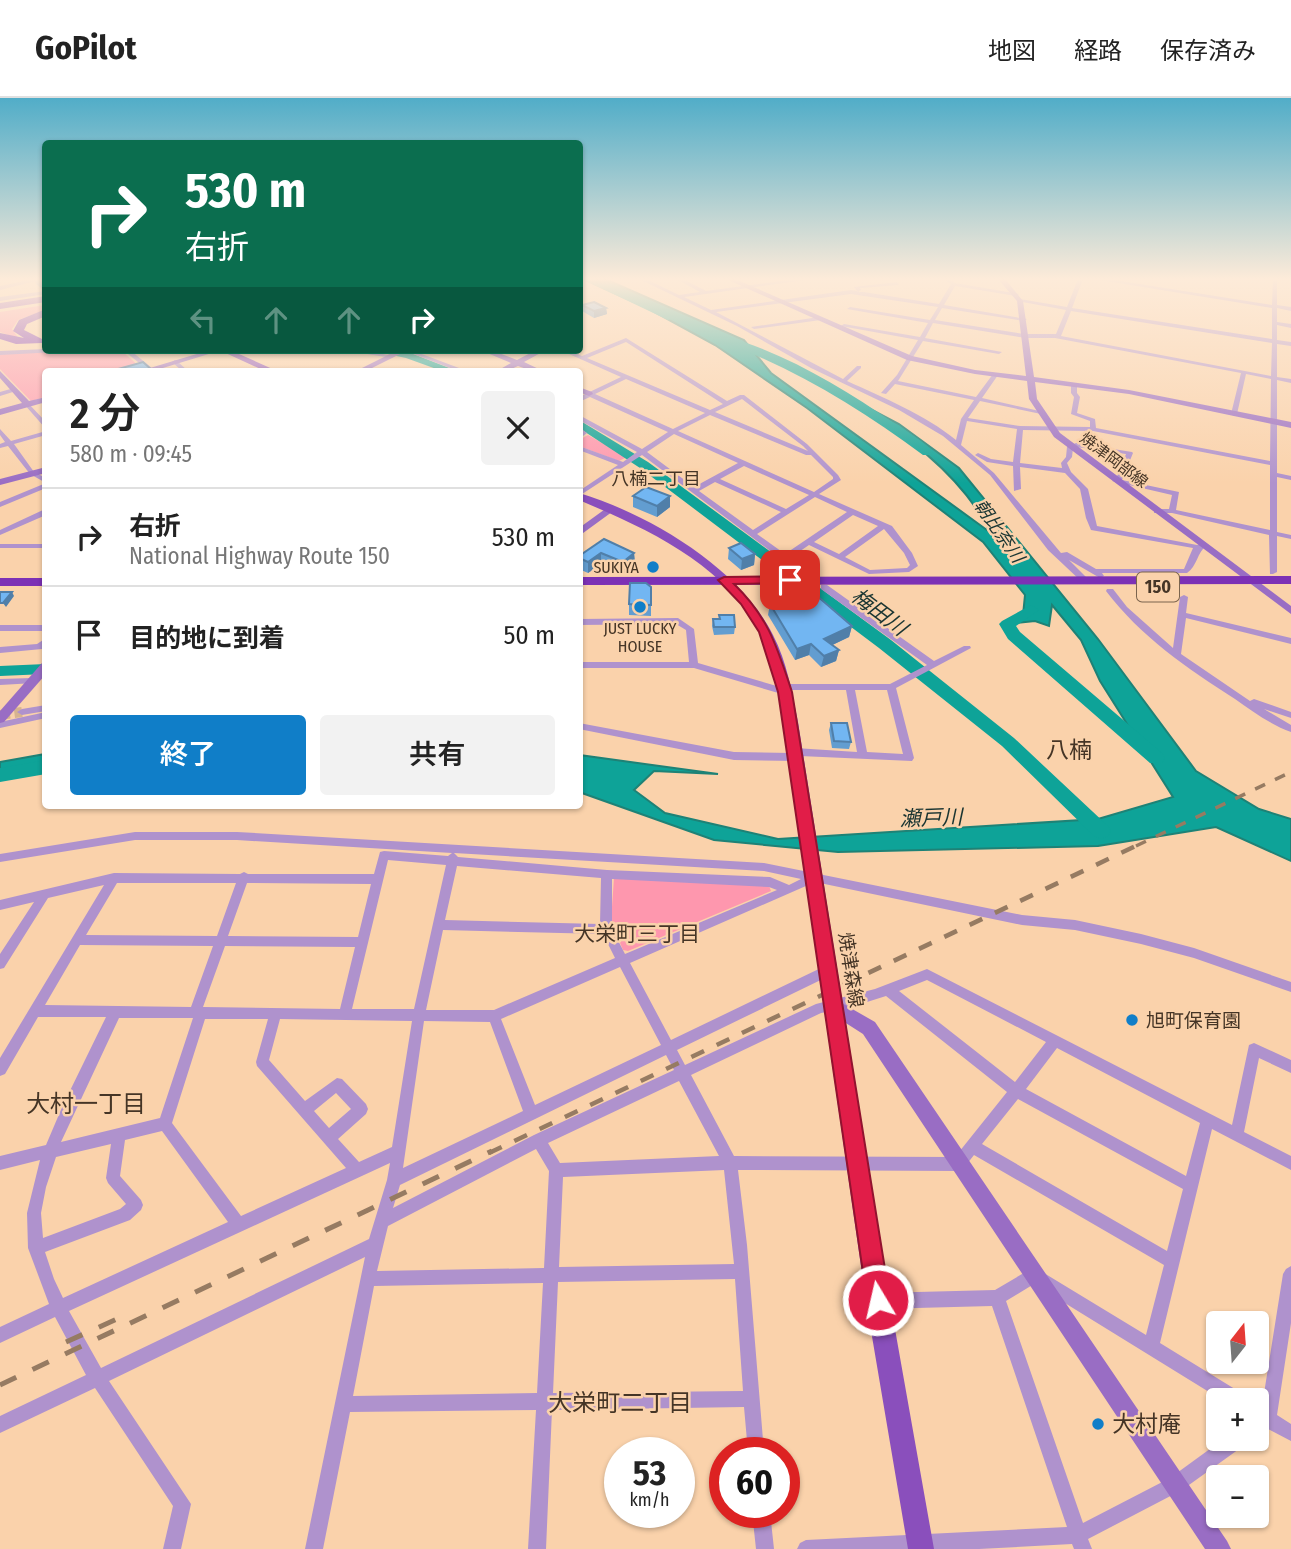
<!DOCTYPE html>
<html lang="ja">
<head>
<meta charset="utf-8">
<style>
	:root { --surface:#fff; --page:#f2f2f2; --text:#222; --muted:#767676; --line:#e0e0e0; --accent:#107ec8 }
	body { margin:0; font-family:"Fira Sans Condensed","Noto Sans JP",sans-serif; background:var(--page); color:var(--text); height:100vh; display:flex; flex-direction:column; font-size:26px; white-space:nowrap }
	* { box-sizing:border-box; margin:0 }
	p { font-size:23px; color:var(--muted) }
	.icon { flex:none; width:38px; height:38px; fill:none; stroke:currentColor; stroke-width:2; stroke-linecap:round; stroke-linejoin:round }
	.map { position:relative; flex:1; overflow:hidden }
	.drawer { position:absolute; left:42px; top:270px; width:541px; height:441px; display:flex; flex-direction:column; background:var(--surface); border-radius:7px; box-shadow:0 2px 5px #0004 }
	.drawer>* { flex:none }
	.guide { position:absolute; left:42px; top:42px; width:541px; height:214px; border-radius:7px; box-shadow:0 2px 5px #0004; background:#0b6e4f; color:#fff; overflow:hidden }
	.needle { width:46px; rotate:17deg }
	.controls { position:absolute; left:1206px; top:1213px; display:grid; gap:14px }
	.controls a { display:grid; place-items:center; width:63px; height:63px; border-radius:7px; background:var(--surface); box-shadow:0 2px 5px #0004; font-size:35px }
	.speed { position:absolute; left:604px; top:1339px; display:flex; gap:14px; font-size:35px; font-weight:700; text-align:center }
	.speed>* { display:grid; place-content:center; width:91px; height:91px; border-radius:50%; background:var(--surface); box-shadow:0 2px 5px #0004; line-height:1 }
	.speed small { font-size:18px; font-weight:400 }
	.speed .limit { border:10px solid #d22; background:#fff; color:#111 }
	.pin { position:absolute; display:grid; place-items:center; width:60px; height:60px; color:#fff; margin:-30px; border-radius:14px; box-shadow:0 4px 10px #0006 }
	.me { position:absolute; width:77px; margin:-38px; rotate:351deg; stroke-linejoin:round; filter:drop-shadow(0 0 5px #0008) }
	.turn { display:flex; align-items:center; gap:24px; height:147px; padding:0 28px; font-size:32px }
	.turn .icon { width:91px; height:91px; stroke-width:2.5 }
	.turn b { display:block; font-size:49px; line-height:60px }
	.lanes { display:flex; align-items:center; height:66px; padding:0 28px; background:#0003; justify-content:center; gap:35px; direction:ltr }
	.lanes .off { opacity:.35 }
	.round { display:grid; place-items:center; flex:none; width:74px; height:74px; border-radius:7px; background:var(--page) }
	.headline { display:flex; align-items:center; justify-content:space-between; height:119px; padding:0 28px }
	h1 { font-size:42px; font-weight:600; line-height:52px }
	.button { display:flex; gap:14px; margin-top:auto; padding:14px 28px }
	.button a { flex:1; height:80px; border-radius:7px; background:var(--accent); color:#fff; font-size:28px; font-weight:600; line-height:80px; text-align:center }
	.button a+a { background:var(--page); color:var(--text) }
	ul { padding:0; list-style:none }
	li { display:flex; align-items:center; gap:21px; height:98px; padding:0 28px; border-top:2px solid var(--line) }
	li div { flex:1 }
	li b { display:block; font-size:26px }
	li em { font-style:normal }
	header { display:flex; align-items:center; gap:42px; box-sizing:border-box; height:98px; padding:0 35px; background:var(--surface); border-bottom:2px solid var(--line) }
	header strong { font-size:33px }
	nav { display:flex; gap:38px; margin-inline-start:auto; font-size:24px }
	.map>svg:first-child { display:block }
	.green { fill:#fe97ae }
	.water { fill:#0ea398; stroke:#1e8276; stroke-width:2 }
	.lines { fill:none; stroke-linecap:round; stroke-linejoin:round }
	.river { fill:#0ea398; fill-rule:evenodd }
	.street-tunnel { stroke:#d6b390; stroke-width:10; stroke-dasharray:10 4.5; stroke-linecap:butt }
	.street { fill:#af92cd; fill-rule:evenodd }
	.secondary { fill:#996dc4; fill-rule:evenodd }
	.primary { fill:#8a4fbc; fill-rule:evenodd }
	.highway { fill:#7c31b5; fill-rule:evenodd }
	.rail-far2 { stroke:#967b62; stroke-width:3.5; stroke-dasharray:11 11; stroke-linecap:butt }
	.rail-far1 { stroke:#967b62; stroke-width:4.5; stroke-dasharray:14 14; stroke-linecap:butt }
	.rail { stroke:#967b62; stroke-width:5; stroke-dasharray:18 18; stroke-linecap:butt }
	.wall { fill:#629dd0 }
	.shaded-wall { fill:#507fa9 }
	.building { fill:#72b6f2; stroke:#507fa9; stroke-width:2 }
	.route { fill:#e11d48; stroke:#92132f; stroke-width:2 }
	.poi-dot { fill:#107ec8; stroke:#fad2ab; stroke-width:2.5 }
	.labels { text-anchor:middle; dominant-baseline:central; stroke-width:5; stroke-linejoin:round; paint-order:stroke }
	.far-street-label { font-size:16px; fill:#453526; stroke:#fad2ab }
	.far-poi-label { font-size:16px; fill:#453526; stroke:#fad2ab; text-anchor:end }
	.far-neighbourhood-label { font-size:18px; fill:#453526; stroke:#fad2ab }
	.far-water-label { font-size:18px; font-style:italic; fill:#1a3532; stroke:#fad2ab }
	.shield { fill:#fad2ab; stroke:#7b644e; stroke-width:2 }
	.shield-label { font-size:18px; font-weight:bold; fill:#453526 }
	.street-label { font-size:19px; fill:#453526; stroke:#fad2ab }
	.poi-label { font-size:19px; fill:#453526; stroke:#fad2ab; text-anchor:start }
	.water-label { font-size:21px; font-style:italic; fill:#1a3532; stroke:#fad2ab }
	.neighbourhood-label { font-size:21px; fill:#453526; stroke:#fad2ab }
	.quarter-label { font-size:23px; fill:#453526; stroke:#fad2ab }
	.near-poi-label { font-size:23px; fill:#453526; stroke:#fad2ab; text-anchor:start }
	.near-neighbourhood-label { font-size:24px; fill:#453526; stroke:#fad2ab }
</style>
</head>
<body>
<header>
<strong>GoPilot</strong>
<nav><a>地図</a><a>経路</a><a>保存済み</a></nav>
</header>
<div class="map">
<svg width="1291" height="1451" viewBox="0 0 1291 1451">
	<rect width="100%" height="100%" fill="#fad2ab"/>
	<path class="green" d="M45 207V212L18 222 12 231 19 241 0 234V214Z
		M68 252H121L142 271 46 273 45 299 31 303 0 271V256Z
		M588 337 627 359 619 363 579 348V342Z
		M614 780 769 788 771 793 628 853 623 852 611 823Z"/>
	<path class="water" d="M583 181H605L744 242 771 275 991 435C959 372 900 334 842 296L899 326 959 370 1098 541 1196 673 1259 711 1291 721V763L1216 729 1098 748 838 754 714 742 579 694V657L718 676 654 673 634 692 665 715 778 741 1098 721 1173 699 1100 583 1081 542 1052 507 1049 528 1035 523 1007 526 1023 517 1025 497 983 444 807 310 715 247 649 211Z
		M45 656V670L0 676V664Z"/>
	<g class="lines">
		<path class="river" d="M582 181H594L676 220 668 222Z
			M725 238C785 255 843 290 894 325 907 334 923 342 933 354L931 357H923C860 310 795 271 721 243V239Z
			M368 252 408 254 457 273H442L406 260Z
			M579 322 648 364 891 542 1014 640 1108 728 1111 733 1108 738 1101 741 1094 738 1002 648 879 550 640 370 579 330Z
			M1031 507 1039 512 1016 528 1020 534 1162 655 1165 660 1162 665H1150L1008 541 999 526 1002 523Z
			M46 566V576L0 578V568Z
			M46 662V676L0 684V670Z"/>
		<path class="street-tunnel" d="M0 617 22 614"/>
		<path class="street" d="M33 181H44L0 192V188Z
			M639 181H646L679 197 700 194 676 181H683L706 193 796 181H812L684 199 711 212 851 192 939 206 951 186 944 181H950L955 185 1019 196 1016 198 955 188 944 207 1027 221 1024 223 942 210 935 222 1024 236H1056L1066 212 1017 203 1020 201 1067 209 1078 181H1083L1072 210 1272 241V210L1094 181H1108L1272 207 1273 181H1277V207L1291 209V213L1277 210V224L1291 226V230L1277 227V242L1291 244V248L1277 246V279L1291 281V285L1277 282V375L1291 378V382L1277 379V434L1291 437V441L1277 438V474L1273 476H1270L1269 437 1172 415H1154V411H1169L1172 397 1112 383 1116 381 1126 356 1076 349 1073 350 1072 359 1067 365 1071 374 1088 391 1097 428 1197 447 1203 445 1207 447C1197 454 1197 469 1187 475H1102L1104 478 1100 480 1069 462 1089 482 1088 484H1082L1048 452 990 377 943 338 899 312 811 270 737 228ZM851 196 938 209 930 222 850 209 847 211 928 225 920 239 844 226 841 228 918 242 897 277 881 295 886 296 895 286 974 302 961 321 956 342C924 316 884 300 847 283L861 270V268H857L843 281 716 214ZM1071 213 1272 245 1271 278 1061 238ZM933 225 1026 240H1055L1241 275 1231 316 1234 318 1237 316 1246 276 1271 281 1270 363 1096 330 1095 321 1077 315 1080 299 1077 295V287L1074 285 1071 287V295L1074 299 1071 316 1090 323V329L1020 328 968 320 980 303 1041 316 1044 314 982 300 998 277 995 275 993 276 976 299 898 283 923 243 999 256 1002 254 925 240ZM967 323 1017 331 1013 364 991 361 978 355 975 357 987 364 1013 368 1014 393 1021 391 1020 369 1065 375 1080 391 1086 420 1091 432 1193 450 1184 471H1096L1067 454 1061 455 994 375 961 347ZM1023 332 1093 333 1270 367V432L1176 412 1179 394 1122 382 1133 355 1132 354 1076 345 1067 349 1066 359 1061 365 1062 370 1020 365Z
			M897 184 899 187 860 190 861 192 858 194 854 189Z
			M46 193V196L0 203V199Z
			M819 219 821 222 754 231 751 229Z
			M626 240 727 303 740 297H744L807 346 838 377 841 382 819 396 892 428 912 455 918 468 909 474 869 476 809 447 790 460 819 482 815 484H812L642 357 579 398V393L618 367 579 352V348L623 364 637 354 579 322V317L642 351 668 334 590 299 579 304V299L621 279 560 252H568L582 258ZM626 244 723 306 710 312 587 260ZM626 281 705 315 673 331 595 296ZM742 301 803 348 808 353 715 314ZM710 317 806 357H811L833 379V381L814 394 678 333ZM674 336 738 365 694 389 647 354ZM744 368 809 397 786 411 720 381ZM715 384 781 414 753 432 699 393ZM815 399 847 414 785 456 757 436ZM853 417 878 428 839 456 814 444ZM884 431 904 455 910 467 907 470 870 472 845 459Z
			M46 251 60 252 57 254 0 257V253Z
			M123 252H130L153 271 148 272Z
			M342 252H358L395 258 392 260Z
			M403 252H411L467 273H458Z
			M175 262 177 263 188 273H182L172 264Z
			M368 268 378 272 379 273 366 271V269Z
			M14 290 17 292 16 293 0 298V294Z
			M27 304 46 324V331L24 306Z
			M579 329 587 335 579 341Z
			M0 331 11 343 46 333V337L14 346 34 374 46 380V385L30 376 8 348 0 350V346L5 344 0 337Z
			M46 385V390L0 409V404Z
			M43 412H46V417L0 437V432Z
			M0 446H46V450H0Z
			M821 487H827L934 563 964 548H970L971 550 896 590 914 660 912 663 800 658 799 662 796 663 734 662 579 631V625L734 654 791 655 792 651 795 650 857 654 846 592H788V596L785 597 694 570H579V564H689L686 532 676 526 579 527V521L678 520 694 531 698 565 780 589 784 586H890L927 567 821 491ZM855 592H887L903 656 867 654Z
			M1107 491H1113L1127 509 1173 550 1180 499 1184 497 1188 499 1186 515 1291 540V546L1186 520 1181 556 1250 603 1254 601 1291 614V620L1264 611 1291 627V634C1271 627 1252 613 1235 601 1188 571 1140 538 1106 493Z
			M0 527H46V533H0Z
			M46 540V548L42 551 0 555V549L37 546Z
			M32 580 37 583 35 585 0 587V581Z
			M46 607V613L22 617 17 614 22 611Z
			M46 614V620L0 630V624Z
			M135 734H237L764 765 1022 817 1075 822 1141 836 1194 850 1291 884V894L1194 860 1141 846 1075 832 1022 827 815 784 630 865 671 942 823 869 827 868 831 869 833 873 831 877 677 952 685 967 816 906 875 891 927 871 1232 1027 1249 947 1254 945 1291 962V975L1259 960 1244 1034 1291 1058V1072L1212 1031 1160 1245 1243 1296 1245 1302H1222L1034 1186 1006 1203 1083 1425 1170 1380 1225 1340H1248L1246 1346 1182 1392 1088 1441 1092 1451H1074L1072 1446 979 1451H797L800 1445 806 1442 1067 1429 992 1208 878 1211 873 1208 870 1203 873 1198 878 1195 995 1192 1034 1169 1146 1237 1164 1167 974 1057 963 1071 958 1073 738 1072 747 1147 764 1354H748L744 1309 552 1312 546 1451H528L536 1312 350 1314 323 1451H305L365 1159 109 1283 191 1406 181 1451H163L173 1408 95 1290 0 1335V1318L86 1277 55 1219 0 1245V1229L49 1206 28 1150 27 1115 40 1062 0 1072V1058L46 1047 63 1007 106 919H38L5 976 0 978V960L104 787 48 800 4 870 0 871V856L34 804 0 812V802L114 775 240 776 244 774 248 776H374L380 754 384 753 448 758 452 755 237 742H135L0 764V756ZM454 755 764 773 801 781 789 787 770 779 607 772 458 759ZM388 762 446 767 414 911H352ZM457 768 601 780 600 826 445 822ZM612 781 769 789 777 792 625 856 612 831ZM117 785H236L217 838 86 837ZM247 785 371 786 358 839 228 838ZM443 832 603 836 615 860 494 912H426ZM80 847 213 848 191 909 45 907ZM225 848 355 849 340 911 203 909ZM620 869 661 947 535 1007 501 921ZM927 882 1046 944 1015 984 899 893ZM886 898 1007 994 955 1059 734 1058 691 977 821 915 848 910ZM119 920H193L160 1020 61 1044ZM205 921H268L256 964 257 968 346 1070 241 1118 172 1025ZM280 921 412 923 392 1049 359 1064 338 1041 366 1016 368 1011 366 1006 342 981 337 980 305 1003 269 962ZM424 923 490 924 523 1013 403 1070ZM1057 950 1200 1025 1186 1078 1026 991ZM666 957 674 972 534 1037 393 1110 400 1087ZM679 983 719 1058 560 1065 548 1045ZM336 995 351 1011 329 1030 314 1013ZM1018 1001 1183 1091 1167 1153 982 1046ZM162 1033 228 1124 63 1200 54 1181 45 1154 130 1122 141 1112 143 1107 141 1102 120 1078 125 1042ZM111 1046 106 1080 108 1085 126 1106 120 1111 43 1140 41 1115 46 1089 56 1059ZM536 1051 549 1073 544 1170 377 1173 388 1128ZM390 1065 387 1082 369 1141 101 1270 69 1213ZM724 1072 734 1166 559 1169 563 1079ZM735 1181 743 1293 553 1295 558 1184ZM543 1185 537 1295 353 1298 374 1188Z
			M1291 1168V1225L1277 1317 1291 1326V1343L1268 1331 1256 1337V1306L1262 1308 1283 1176 1286 1171Z
			M752 1414H770L774 1451H756Z"/>
		<path class="secondary" d="M726 181H735L912 258 975 272 1026 278 1017 203 998 181H1005L1023 203 1034 279 1129 292 1291 324V330L1129 296 1035 284 1037 301 1060 335 1291 508V516L1054 339 1029 301 1027 283 975 276 907 262Z
			M210 252H222L153 273H140Z
			M398 252H408L366 273H356Z
			M480 252H491L517 262 536 252H546L524 264 543 273H532L518 268 507 273H497L511 265Z
			M0 273 29 303 46 299V304L0 317V311L22 305 0 280Z
			M579 289 592 294 593 296 589 298 579 294Z
			M46 369V375L0 387V381Z
			M608 409 616 411 579 438V430Z
			M46 564V576L4 624 0 625V613L42 565Z
			M833 900 875 924 1227 1443 1231 1451H1205L863 936 827 913 825 908 827 903Z"/>
		<path class="primary" d="M219 252H230L277 273H265Z
			M579 395C649 416 740 470 773 537 787 564 792 594 798 624L890 1203 934 1451H908L866 1203 783 624C779 594 773 563 760 536 726 466 647 431 579 402Z"/>
		<path class="highway" d="M46 198V204L0 211V205Z
			M46 211V218L27 226 24 232 42 241V245L16 246 0 241V235L24 240 13 233 19 222Z
			M1291 478V486L579 487V479Z
			M0 480H46V488H0Z"/>
		<path class="rail-far2" d="M1136 748 1291 674"/>
		<path class="rail-far1" d="M489 1055 1140 746"/>
		<path class="rail" d="M66 1244 117 1221
			M0 1287 492 1053"/>
	</g>
	<path class="wall" d="M34 181H46V190L42 191 36 186Z
		M582 207 606 210 607 216 594 220 582 213Z
		M633 398 670 409 657 419 633 409Z
		M604 441 634 455 635 466 624 475 601 466 588 475 579 471V458Z
		M729 450 755 456 754 467 741 472 728 461Z
		M651 489V518L629 517V506Z
		M775 495 852 528 849 539 832 547 839 552 836 563 821 569 809 557 795 562 768 517 770 506 774 503Z
		M719 517 735 529 734 536 714 537 712 528 713 521H719Z
		M831 625 851 644 849 651 832 650 829 632Z"/>
	<path class="shaded-wall" d="M46 181V190L42 191 37 182Z
		M606 210 607 216 594 220V213Z
		M670 398V409L657 419V408Z
		M601 455V466L588 475V464Z
		M634 455 635 466 624 475 623 464Z
		M755 456 754 467 741 472 742 461Z
		M12 494 14 498 6 509 3 505Z
		M852 528 849 539 822 552 824 541Z
		M811 546 809 557 795 562 797 551Z
		M839 552 836 563 821 569 824 558Z"/>
	<path class="building" d="M594 204 606 210 594 213 582 207Z
		M143 264 153 273H111Z
		M646 389 670 398 657 408 633 398Z
		M604 441 634 455 623 464 601 455 588 464 579 460V458Z
		M741 445 755 456 742 461 729 450Z
		M630 485H646L651 489V507L629 506Z
		M802 485 852 528 824 541 839 552 824 558 811 546 797 551 770 506 776 501 775 495Z
		M0 494H12L3 505H0Z
		M719 517H734L735 529H714L713 521H720Z
		M831 625H847L851 644 834 643Z"/>
	<linearGradient id="sky" x2="0" y2="1"><stop stop-color="#51adc8"/><stop offset="0.47" stop-color="#fdebd9"/><stop offset="1" stop-color="#fdebd9" stop-opacity="0"/></linearGradient>
	<rect width="1291" height="385" fill="url(#sky)"/>
	<path class="route" d="M790 478 796 482 794 485 734 486C769 520 777 549 792 594L890 1202 887 1211 878 1214 870 1211 867 1202 778 594 759 534 741 506 718 482 724 479Z"/>
	<g class="poi-dot">
		<circle cx="653" cy="469" r="7"/>
		<circle cx="640" cy="509" r="7"/>
		<circle cx="1132" cy="922" r="7"/>
		<circle cx="1098" cy="1326" r="7"/>
	</g>
	<g class="labels">
		<g class="far-street-label">
			<text transform="translate(1114 362) rotate(37)">焼津岡部線</text>
		</g>
		<g class="far-poi-label">
			<text x="639" y="469">SUKIYA</text>
			<text x="640" y="530" text-anchor="middle">JUST LUCKY<tspan x="640" dy="18">HOUSE</tspan></text>
		</g>
		<g class="far-neighbourhood-label">
			<text x="656" y="381">八楠二丁目</text>
		</g>
		<g class="far-water-label">
			<text transform="translate(999 433) rotate(55)">朝比奈川</text>
		</g>
		<rect class="shield" x="1137" y="474.5" width="42" height="29" rx="5"/>
		<g class="shield-label">
			<text x="1158" y="489">150</text>
		</g>
		<g class="street-label">
			<text transform="translate(851 872) rotate(81)">焼津森線</text>
		</g>
		<g class="poi-label">
			<text x="1146" y="922">旭町保育園</text>
		</g>
		<g class="water-label">
			<text transform="translate(879 514) rotate(37)">梅田川</text>
			<text transform="translate(931 720) rotate(-2)">瀬戸川</text>
		</g>
		<g class="neighbourhood-label">
			<text x="637" y="836">大栄町三丁目</text>
		</g>
		<g class="quarter-label">
			<text x="1069" y="652">八楠</text>
		</g>
		<g class="near-poi-label">
			<text x="1112" y="1326">大村庵</text>
		</g>
		<g class="near-neighbourhood-label">
			<text x="86" y="1006">大村一丁目</text>
			<text x="620" y="1305">大栄町二丁目</text>
		</g>
	</g>
</svg>
<div class="controls">
<a><svg class="needle" viewBox="-14 -14 28 28"><path d="M0-13l5 13h-10z" fill="#e53935"/><path d="M0 13l5-13h-10z" fill="#767676"/></svg></a>
<a>+</a>
<a>−</a>
</div>
<div class="speed"><div>53<small>km/h</small></div><div class="limit">60</div></div>
<div class="pin" style="left:790px;top:482px;background:#d93025"><svg class="icon" aria-label="arrive" viewBox="0 0 24 24"><path d="M6 21V4h12l-3 4 3 4H6"/></svg></div>
<svg class="me" style="left:878px;top:1202px" viewBox="-20 -20 40 40"><circle r="17" fill="#e11d48" stroke="#fff" stroke-width="3"/><path d="M0-11L8 9 0 5-8 9z" fill="#fff"/></svg>
<div class="guide">
<div class="turn"><svg class="icon" aria-label="right" viewBox="0 0 24 24"><path d="M7 20v-9h11M14 6l5 5-5 5"/></svg><div><b>530 m</b>右折</div></div>
<div class="lanes"><svg class="icon off" aria-label="left" viewBox="0 0 24 24"><path d="M17 20v-9H6M10 6l-5 5 5 5"/></svg><svg class="icon off" aria-label="ahead" viewBox="0 0 24 24"><path d="M12 20V5M6 11l6-6 6 6"/></svg><svg class="icon off" aria-label="ahead" viewBox="0 0 24 24"><path d="M12 20V5M6 11l6-6 6 6"/></svg><svg class="icon" aria-label="right" viewBox="0 0 24 24"><path d="M7 20v-9h11M14 6l5 5-5 5"/></svg></div>
</div>
<section class="drawer">
<div class="headline"><div><h1>2 分</h1><p>580 m · 09:45</p></div><a class="round"><svg class="icon" aria-label="close" viewBox="0 0 24 24"><path d="M6 6l12 12M18 6L6 18"/></svg></a></div>
<ul>
<li><svg class="icon" aria-label="right" viewBox="0 0 24 24"><path d="M7 20v-9h11M14 6l5 5-5 5"/></svg><div><b>右折</b><p>National Highway Route 150</p></div><em>530 m</em></li>
<li><svg class="icon" aria-label="arrive" viewBox="0 0 24 24"><path d="M6 21V4h12l-3 4 3 4H6"/></svg><div><b>目的地に到着</b></div><em>50 m</em></li>
</ul>
<div class="button"><a>終了</a><a>共有</a></div>
</section>
</div>
</body>
</html>
